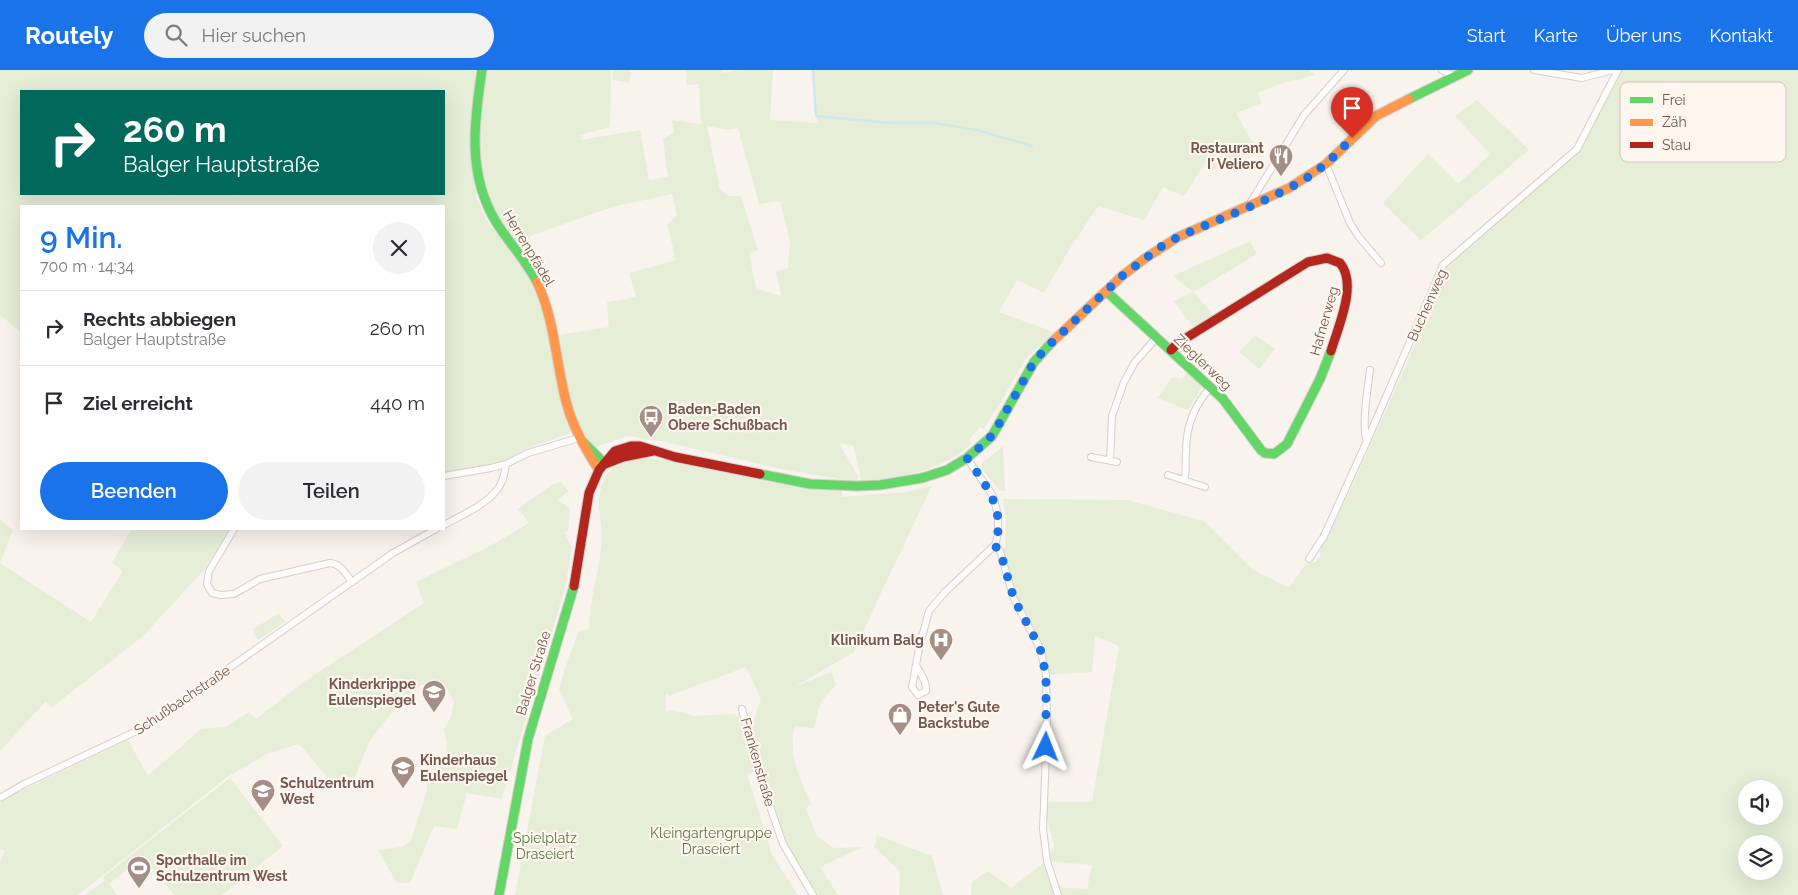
<!DOCTYPE html>
<html lang="de">
<head>
<meta charset="utf-8">
<style>
	:root { --surface:#fff; --page:#f2f2f3; --text:#2b2b33; --muted:#7c7c81; --line:#e1e1e2; --accent:#1a73e8 }
	body { margin:0; font-family:Raleway,sans-serif; background:var(--page); color:var(--text); height:100vh; display:flex; flex-direction:column; font-size:19px; white-space:nowrap }
	* { box-sizing:border-box; margin:0 }
	p { font-size:16px; color:var(--muted) }
	.icon { flex:none; width:28px; height:28px; fill:none; stroke:currentColor; stroke-width:2; stroke-linecap:round; stroke-linejoin:round }
	.map { position:relative; flex:1; overflow:hidden }
	.panel { position:absolute; left:20px; top:135px; width:425px; height:325px; display:flex; flex-direction:column; background:var(--surface); border-radius:0px; box-shadow:0 5px 20px #0002 }
	.panel>* { flex:none }
	.banner { position:absolute; left:20px; top:20px; width:425px; height:105px; border-radius:0px; box-shadow:0 5px 20px #0002; background:#00695c; color:#fff; overflow:hidden }
	.fabs { position:absolute; left:1738px; top:710px; display:grid; gap:10px }
	.fabs a { display:grid; place-items:center; width:45px; height:45px; border-radius:50%; background:var(--surface); box-shadow:0 5px 20px #0002; font-size:25px }
	.pin { position:absolute; display:grid; place-items:center; width:42px; height:42px; color:#fff; margin:-51px -21px; border-radius:50% 50% 50% 0; rotate:-45deg; box-shadow:0 0 5px #0007 }
	.pin .icon { rotate:45deg }
	.me { position:absolute; width:55px; margin:-28px; rotate:2deg; stroke-linejoin:round; filter:drop-shadow(0 0 4px #0008) }
	.turn { display:flex; align-items:center; gap:18px; height:105px; padding:0 20px; font-size:22px }
	.turn .icon { width:65px; height:65px; stroke-width:2.5 }
	.turn b { display:block; font-size:35px; line-height:42px }
	.round { display:grid; place-items:center; flex:none; width:52px; height:52px; border-radius:26px; background:var(--page) }
	.summary { display:flex; align-items:center; justify-content:space-between; height:85px; padding:0 20px }
	h1 { font-size:30px; font-weight:600; line-height:38px; color:var(--accent) }
	.button { display:flex; gap:10px; margin-top:auto; padding:10px 20px }
	.button a { flex:1; height:58px; border-radius:30px; background:var(--accent); color:#fff; font-size:20px; font-weight:600; line-height:58px; text-align:center }
	.button a+a { background:var(--page); color:var(--text) }
	ul { padding:0; list-style:none }
	li { display:flex; align-items:center; gap:15px; height:75px; padding:0 20px; border-top:1px solid var(--line) }
	li div { flex:1 }
	li b { display:block; font-size:19px }
	li em { font-style:normal }
	header { display:flex; align-items:center; gap:30px; box-sizing:border-box; height:70px; padding:0 25px; background:var(--accent); color:#fff }
	header strong { font-size:24px }
	nav { display:flex; gap:28px; margin-inline-start:auto; font-size:18px }
	.search { width:350px; height:45px; background:var(--page); display:flex; align-items:center; gap:12px; box-sizing:border-box; padding:0 18px; border-radius:28px; color:var(--muted); font-size:19px }
	.map>svg:first-child { display:block }
	.green { fill:#e6eed8; fill-rule:evenodd }
	.lines { fill:none; stroke-linecap:round; stroke-linejoin:round }
	.stream { stroke:#cfe8e8; stroke-width:2.5 }
	.street-casing { stroke:#d6ceca; stroke-width:8 }
	.fast-casing { stroke:#d7ceca; stroke-width:11 }
	.slow-casing { stroke:#d7ceca; stroke-width:11 }
	.jam-casing { stroke:#d7ceca; stroke-width:11 }
	.street { stroke:#fefdfc; stroke-width:6 }
	.fast { stroke:#63d668; stroke-width:9 }
	.slow { stroke:#ff974d; stroke-width:9 }
	.jam { stroke:#b3261e; stroke-width:9 }
	.route { stroke:#1a73e8; stroke-width:9; stroke-dasharray:0 16.2 }
	.labels { text-anchor:middle; dominant-baseline:central; stroke-width:4.5; stroke-linejoin:round; paint-order:stroke }
	.poi-label { font-size:14px; font-weight:bold; fill:#76584d; stroke:#fff7ef; text-anchor:start }
	.street-label { font-size:14px; fill:#76584d; stroke:#fff7ef }
	.park-label { font-size:14px; fill:#597b45; stroke:#fff7ef }
	.key { fill:#fff7ef; stroke:#d6c7be; stroke-width:1 }
	.key-label { font-size:14px; fill:#76584d }
</style>
</head>
<body>
<header>
<strong>Routely</strong>
<div class="search"><svg class="icon" aria-label="search" viewBox="0 0 24 24"><circle cx="10" cy="10" r="6"/><path d="M15 15l6 6"/></svg>Hier suchen</div>
<nav><a>Start</a><a>Karte</a><a>Über uns</a><a>Kontakt</a></nav>
</header>
<div class="map">
<svg width="1798" height="825" viewBox="0 0 1798 825">
	<rect width="100%" height="100%" fill="#f8f3ed"/>
	<path class="green" d="M0 0H478L472 37 479 122 475 125 490 156 521 188 495 150 479 97 478 48 485 0H611L610 57 580 65 581 70 640 60 649 110 668 107 663 69 674 62 672 50 701 54 699 14 687 15 686 0H721V3L741 0H773L770 50 817 53 812 0H1309L1315 5 1280 14 1258 23 1262 33 1236 43 1249 67 1258 76 1243 81 1235 93 1226 90 1211 102 1205 93 1184 126 1163 117 1144 150 1098 136 1067 183 1044 223 1017 210 999 242 1054 262 1025 290 999 335 983 359 980 357 969 370 972 373C942 402 900 407 861 411L854 376 839 373 858 406 857 412 781 399 666 372 627 366 596 377 576 361 523 380 494 396 444 403V136H21V262L0 245ZM21 21H444V124H21ZM707 56 728 60 738 58 759 134 780 131 790 172 788 198 776 201 781 226 756 218 749 183 758 180 741 126H729L720 120ZM672 124 677 146 667 154 676 190 629 203 636 227 607 232 609 257 553 266 525 192 530 166 612 137Z
		M613 0H631L629 13 612 10Z
		M1622 0H1798V825H971L972 812 988 801 1011 818 1046 791 1055 817 1087 819 1092 795 1047 791 1054 776 1043 732H1092L1119 576 1095 566 1092 602 1046 605 1040 577 1014 529 1000 481 1005 477 1006 449 1003 429 1127 430 1204 451 1253 500 1289 518 1304 496 1317 491 1320 487V478L1328 466 1354 412 1428 246 1446 197 1578 83ZM1746 719H1774V746H1746ZM1746 774H1774V801H1746Z
		M1477 30 1529 80 1421 170 1383 133 1428 84 1458 114 1490 84 1455 46Z
		M1250 171 1257 184 1194 222 1214 246 1194 258 1174 231 1193 222 1173 206Z
		M1255 265 1275 279 1259 299 1239 282Z
		M1187 303 1202 317 1188 340 1158 328 1172 307 1182 309Z
		M1003 376 1005 421H1000L982 399V393Z
		M644 388 687 392 842 418V427L907 422 932 416 885 514 854 582 794 617 832 602 836 615 820 633 814 658 795 656C787 684 800 708 811 733L806 739 817 766 834 778 863 777 820 797 838 825H813L783 774 760 701 754 677 753 651 761 629 746 597 669 626 666 623V641L673 640 694 646 733 644 739 647 756 701 747 704 772 785 798 825H515L545 666 573 649 559 620 565 598 579 561 589 559C590 532 597 507 601 480 605 455 592 432 605 408 613 393 630 392 644 388Z
		M561 412 568 421 558 430 570 439 568 461 564 462 572 477 565 518 502 729 467 723 457 759 434 756 410 813H397L378 780 401 777 411 771 427 720 426 702 442 695 447 677 444 659 451 647 454 632 445 616 436 609 420 616 392 642 369 672 352 715 336 717 299 674 269 683 227 707 78 825H0V791L5 781 0 779V734L8 727 128 670 148 706 201 659 226 657 249 642 256 649 305 611 424 533 416 512 490 476 529 453 518 439 553 414Z
		M0 450 13 460 0 493 91 552 123 501 112 493 131 459H229L204 500 142 567 51 638 46 631 0 681Z
		M279 543 285 552 258 570 252 560Z
		M230 708 283 776 222 825H174L144 786 109 814 117 825H85L105 810 103 807Z
		M877 765 932 786 943 825H899L900 801 874 777Z"/>
	<g class="lines">
		<path class="stream" d="M813 0 816 46 891 53H935L977 60 1032 76"/>
		<defs>
			<path id="street" d="M1442 0 1456 7
				M1534 0 1582 8 1613 0
				M1326 94 1350 153 1359 167 1381 193
				M1249 135 1304 45 1344 0
				M1367 371C1361 355 1368 318 1370 300
				M1091 387 1117 392
				M1110 390 1112 346 1124 312 1135 292 1157 267
				M1168 405 1205 417
				M444 406 491 398 506 394 528 383 579 368
				M1184 410C1187 401 1185 392 1186 382 1186 358 1194 335 1211 317
				M444 455C462 445 484 436 497 420 503 413 505 402 506 394
				M234 459 209 501 207 514 212 523 221 525 234 524 260 509 330 493C341 494 346 504 352 512
				M995 475 1000 481 1014 529 1040 578 1046 605 1047 658 1043 759 1047 791 1058 825
				M1309 489 1324 466 1367 371 1443 195 1577 79 1618 0
				M916 595C920 603 927 611 926 621L918 625 912 617 919 578 929 541 945 522 995 475 998 464V445L993 426 967 388
				M742 639 758 702 783 774 813 825
				M0 728 24 714 145 657 393 483 436 459"/>
			<path id="fast" d="M482 0C474 52 467 104 496 152 509 173 526 190 537 212
				M1409 29 1468 0
				M1106 221 1223 329 1261 380 1265 383 1274 384 1287 374 1320 309 1331 281
				M583 372 605 394
				M760 404 810 414 857 416 880 415 922 408 947 400 967 388 992 366 1034 292 1052 272
				M499 825 528 669 574 516"/>
			<path id="slow" d="M537 212C555 250 556 295 567 335 574 359 585 379 599 400
				M1052 272 1122 206 1144 189 1178 167 1289 118 1326 94 1376 46 1409 29"/>
			<path id="jam" d="M1171 280 1178 273 1308 192 1327 188 1340 193C1358 214 1338 257 1331 281
				M605 394 623 387 653 381
				M574 516 589 423 599 400 615 381 631 376H640L675 387 760 404"/>
		</defs>
		<use href="#street" class="street-casing"/>
		<use href="#fast" class="fast-casing"/>
		<use href="#slow" class="slow-casing"/>
		<use href="#jam" class="jam-casing"/>
		<use href="#street" class="street"/>
		<use href="#fast" class="fast"/>
		<use href="#slow" class="slow"/>
		<use href="#jam" class="jam"/>
	</g>
	<g class="lines">
		<path class="route" d="M1046 677V605L1040 578 1014 529 1000 481 995 476C1006 439 987 417 967 388L985 373 994 363 1034 292 1047 277 1122 206 1162 176 1178 167C1219 149 1267 132 1305 109 1323 98 1338 83 1352 68"/>
	</g>
	<defs>
		<symbol id="restaurant-pin" viewBox="-11 -11 22 30"><path d="M0 17L-7.5 6A9.5 9.5 0 1 1 7.5 6Z" fill="#a48e85" stroke="#fff7ef"/><path d="M-5-6h1v4h1v-4h1v4h1v-4h1v5L-1.5 .5V6h-2V.5L-5-1ZM5-6V6H3V1.5H1.5Q1.5-4 5-6Z" fill="#fff"/></symbol>
		<symbol id="bus-pin" viewBox="-11 -11 22 30"><path d="M0 17L-7.5 6A9.5 9.5 0 1 1 7.5 6Z" fill="#a48e85" stroke="#fff7ef"/><path d="M-5-6H5V4H4V6H2V4H-2V6H-4V4H-5ZM-3.5-4V0h7V-4ZM-3.5 1.2v1.5H-2V1.2ZM2 1.2v1.5H3.5V1.2Z" fill="#fff"/></symbol>
		<symbol id="hospital-pin" viewBox="-11 -11 22 30"><path d="M0 17L-7.5 6A9.5 9.5 0 1 1 7.5 6Z" fill="#a48e85" stroke="#fff7ef"/><path d="M-5-5h3v3.5h4V-5h3V5h-3V1.5h-4V5h-3Z" fill="#fff"/></symbol>
		<symbol id="school-pin" viewBox="-11 -11 22 30"><path d="M0 17L-7.5 6A9.5 9.5 0 1 1 7.5 6Z" fill="#a48e85" stroke="#fff7ef"/><path d="M0-5L7-2L0 1L-7-2ZM-4 1L0 2.5L4 1V4Q0 6-4 4Z" fill="#fff"/></symbol>
		<symbol id="shop-pin" viewBox="-11 -11 22 30"><path d="M0 17L-7.5 6A9.5 9.5 0 1 1 7.5 6Z" fill="#a48e85" stroke="#fff7ef"/><path d="M-5-2.5h2.3a2.7 3.5 0 0 1 5.4 0H5L5.5 6h-11ZM-1.5-2.5h3a1.5 2.3 0 0 0-3 0Z" fill="#fff"/></symbol>
		<symbol id="stadium-pin" viewBox="-11 -11 22 30"><path d="M0 17L-7.5 6A9.5 9.5 0 1 1 7.5 6Z" fill="#a48e85" stroke="#fff7ef"/><path d="M0-5a6.5 5 0 1 0 0 10a6.5 5 0 1 0 0-10ZM-3.5-1.8h7v3.6h-7Z" fill="#fff"/></symbol>
	</defs>
	<g fill-rule="evenodd">
		<use href="#restaurant-pin" x="1267" y="72" width="28" height="38"/>
		<use href="#bus-pin" x="637" y="333" width="28" height="38"/>
		<use href="#hospital-pin" x="927" y="556" width="28" height="38"/>
		<use href="#school-pin" x="420" y="608" width="28" height="38"/>
		<use href="#shop-pin" x="886" y="631" width="28" height="38"/>
		<use href="#school-pin" x="389" y="684" width="28" height="38"/>
		<use href="#school-pin" x="249" y="707" width="28" height="38"/>
		<use href="#stadium-pin" x="125" y="784" width="28" height="38"/>
	</g>
	<g class="labels">
		<g class="poi-label">
			<text x="1264" y="78" text-anchor="end">Restaurant<tspan x="1264" dy="16">I' Veliero</tspan></text>
			<text x="668" y="339">Baden-Baden<tspan x="668" dy="16">Obere Schußbach</tspan></text>
			<text x="924" y="570" text-anchor="end">Klinikum Balg</text>
			<text x="416" y="614" text-anchor="end">Kinderkrippe<tspan x="416" dy="16">Eulenspiegel</tspan></text>
			<text x="918" y="637">Peter's Gute<tspan x="918" dy="16">Backstube</tspan></text>
			<text x="420" y="690">Kinderhaus<tspan x="420" dy="16">Eulenspiegel</tspan></text>
			<text x="280" y="713">Schulzentrum<tspan x="280" dy="16">West</tspan></text>
			<text x="156" y="790">Sporthalle im<tspan x="156" dy="16">Schulzentrum West</tspan></text>
		</g>
		<g class="street-label">
			<text transform="translate(529 178) rotate(59)">Herrenpfädel</text>
			<text transform="translate(1427 235) rotate(-66)">Buchenweg</text>
			<text transform="translate(1324 251) rotate(-74)">Hafnerweg</text>
			<text transform="translate(1203 292) rotate(44)">Zieglerweg</text>
			<text transform="translate(533 603) rotate(-73)">Balger Straße</text>
			<text transform="translate(182 630) rotate(-34)">Schußbachstraße</text>
			<text transform="translate(758 692) rotate(74)">Frankenstraße</text>
		</g>
		<g class="park-label">
			<text x="711" y="763">Kleingartengruppe<tspan x="711" dy="16">Draseiert</tspan></text>
			<text x="545" y="768">Spielplatz<tspan x="545" dy="16">Draseiert</tspan></text>
		</g>
	</g>
	<rect x="1620" y="12" width="166" height="80" rx="8" class="key"/>
	<rect x="1630" y="27" width="23" height="6" fill="#63d668"/>
	<rect x="1630" y="49" width="23" height="7" fill="#ff974d"/>
	<rect x="1630" y="72" width="23" height="6" fill="#b3261e"/>
	<g class="key-label">
		<text x="1662" y="35">Frei</text>
		<text x="1662" y="57">Zäh</text>
		<text x="1662" y="80">Stau</text>
	</g>
</svg>
<div class="fabs">
<a><svg class="icon" aria-label="sound" viewBox="0 0 24 24"><path d="M4 9h4l5-4v14l-5-4H4zM17 9q2 3 0 6"/></svg></a>
<a><svg class="icon" aria-label="layers" viewBox="0 0 24 24"><path d="M12 4l9 5-9 5-9-5zM3 14l9 5 9-5"/></svg></a>
</div>
<div class="pin" style="left:1352px;top:68px;background:#d93025"><svg class="icon" aria-label="arrive" viewBox="0 0 24 24"><path d="M6 21V4h12l-3 4 3 4H6"/></svg></div>
<svg class="me" style="left:1046px;top:677px" viewBox="-20 -20 40 40"><path d="M0-17L14 15 0 8-14 15z" fill="#1a73e8" stroke="#fff" stroke-width="4"/></svg>
<div class="banner">
<div class="turn"><svg class="icon" aria-label="right" viewBox="0 0 24 24"><path d="M7 20v-9h11M14 6l5 5-5 5"/></svg><div><b>260 m</b>Balger Hauptstraße</div></div>
</div>
<section class="panel">
<div class="summary"><div><h1>9 Min.</h1><p>700 m · 14:34</p></div><a class="round"><svg class="icon" aria-label="close" viewBox="0 0 24 24"><path d="M6 6l12 12M18 6L6 18"/></svg></a></div>
<ul>
<li><svg class="icon" aria-label="right" viewBox="0 0 24 24"><path d="M7 20v-9h11M14 6l5 5-5 5"/></svg><div><b>Rechts abbiegen</b><p>Balger Hauptstraße</p></div><em>260 m</em></li>
<li><svg class="icon" aria-label="arrive" viewBox="0 0 24 24"><path d="M6 21V4h12l-3 4 3 4H6"/></svg><div><b>Ziel erreicht</b></div><em>440 m</em></li>
</ul>
<div class="button"><a>Beenden</a><a>Teilen</a></div>
</section>
</div>
</body>
</html>
